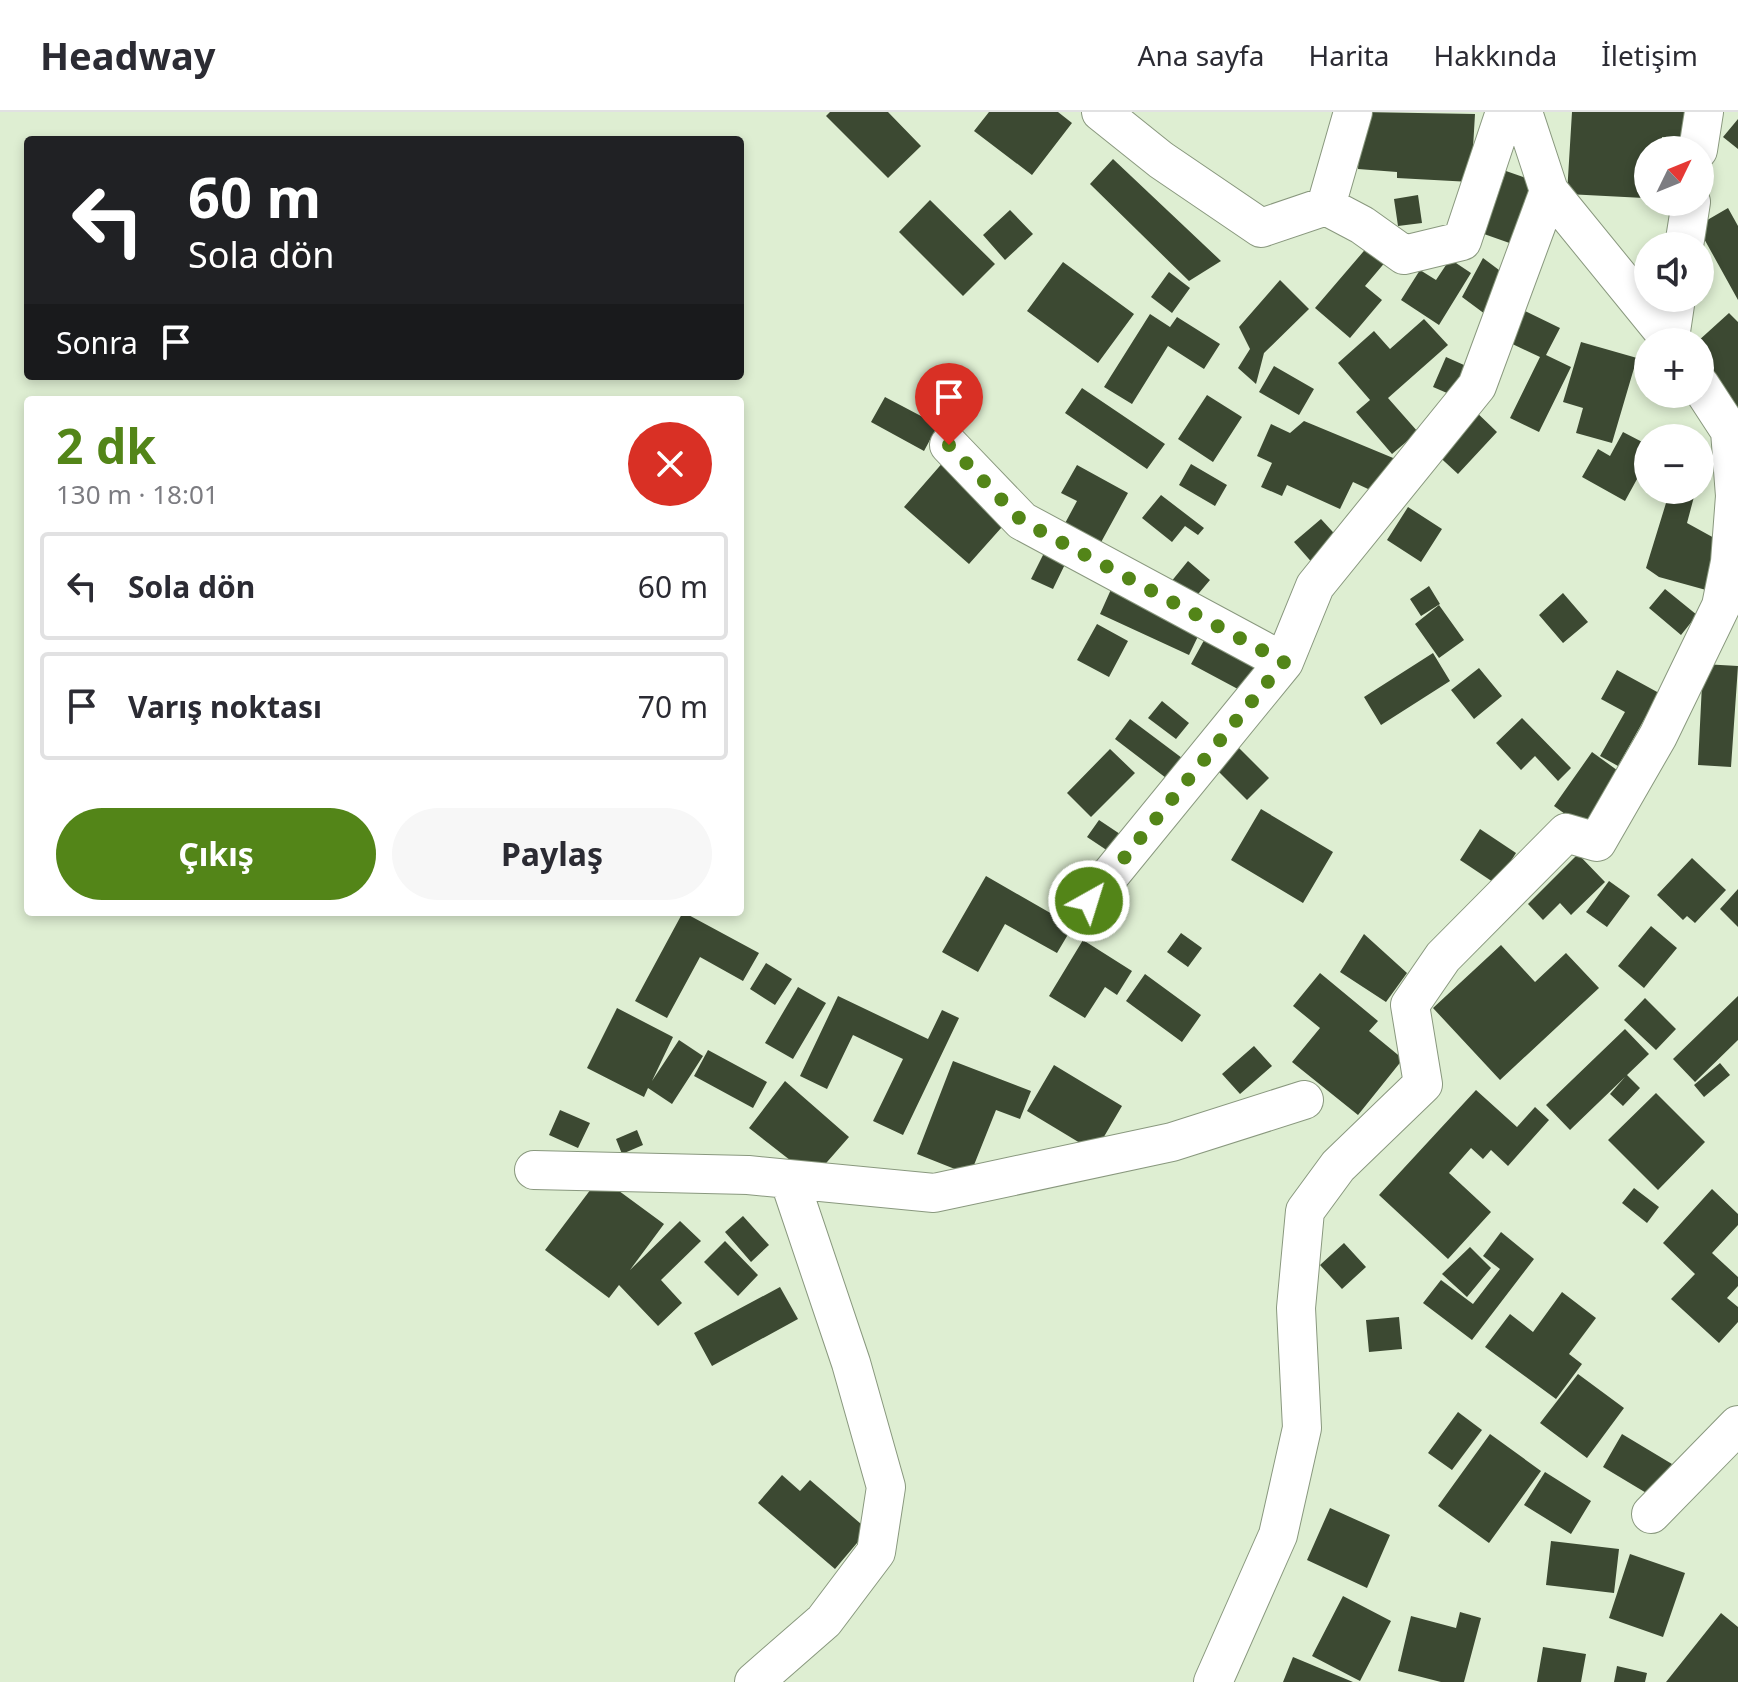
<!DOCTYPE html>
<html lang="tr">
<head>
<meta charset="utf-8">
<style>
	:root { --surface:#fff; --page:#f7f7f7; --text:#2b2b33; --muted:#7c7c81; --line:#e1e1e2; --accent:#538518 }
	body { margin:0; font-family:"Noto Sans",sans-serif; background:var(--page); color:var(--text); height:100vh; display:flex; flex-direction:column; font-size:30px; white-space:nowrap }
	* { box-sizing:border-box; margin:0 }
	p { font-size:26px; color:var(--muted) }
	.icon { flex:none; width:44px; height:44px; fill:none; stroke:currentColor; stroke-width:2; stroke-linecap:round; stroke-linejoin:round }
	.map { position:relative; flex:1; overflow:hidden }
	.sheet { position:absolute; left:24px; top:284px; width:720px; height:520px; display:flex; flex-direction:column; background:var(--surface); border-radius:8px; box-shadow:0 4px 12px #0003 }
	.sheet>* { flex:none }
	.guide { position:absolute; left:24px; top:24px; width:720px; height:244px; border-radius:8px; box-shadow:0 4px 12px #0003; background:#202124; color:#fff; overflow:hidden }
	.needle { width:52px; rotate:47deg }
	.fabs { position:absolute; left:1634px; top:24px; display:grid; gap:16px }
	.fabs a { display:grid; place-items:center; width:80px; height:80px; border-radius:50%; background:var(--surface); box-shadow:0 4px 12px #0003; font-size:40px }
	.pin { position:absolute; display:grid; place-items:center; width:68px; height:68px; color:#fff; margin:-82px -34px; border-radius:50% 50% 50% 0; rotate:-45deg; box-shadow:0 0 8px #0007 }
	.pin .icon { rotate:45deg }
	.me { position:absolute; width:88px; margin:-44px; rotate:39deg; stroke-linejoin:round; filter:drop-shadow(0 0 6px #0008) }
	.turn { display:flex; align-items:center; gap:28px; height:168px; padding:0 32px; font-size:36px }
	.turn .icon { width:104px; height:104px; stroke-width:2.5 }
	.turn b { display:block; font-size:56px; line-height:68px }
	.then { display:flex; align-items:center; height:76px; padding:0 32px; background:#0003; gap:16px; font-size:30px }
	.round { display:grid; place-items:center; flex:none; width:84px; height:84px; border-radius:42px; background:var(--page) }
	.head { display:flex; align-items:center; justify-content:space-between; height:136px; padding:0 32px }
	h1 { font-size:48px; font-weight:700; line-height:60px; color:var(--accent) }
	.action { display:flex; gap:16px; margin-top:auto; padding:16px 32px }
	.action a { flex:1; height:92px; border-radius:48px; background:var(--accent); color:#fff; font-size:32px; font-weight:700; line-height:92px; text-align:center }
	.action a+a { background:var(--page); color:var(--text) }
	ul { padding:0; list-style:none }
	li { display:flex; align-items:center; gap:24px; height:108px; margin:0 16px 12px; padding:0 16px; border:4px solid var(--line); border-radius:8px }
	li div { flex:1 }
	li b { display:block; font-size:30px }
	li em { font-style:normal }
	header { display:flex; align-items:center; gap:48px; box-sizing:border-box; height:112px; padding:0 40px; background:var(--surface); border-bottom:2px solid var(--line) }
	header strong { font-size:38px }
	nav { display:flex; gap:44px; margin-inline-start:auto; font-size:28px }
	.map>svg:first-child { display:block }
	.building { fill:#3c4932 }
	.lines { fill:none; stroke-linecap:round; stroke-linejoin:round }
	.street-casing { stroke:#89987e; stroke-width:40 }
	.street { stroke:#fff; stroke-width:38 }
	.route { stroke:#538518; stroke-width:14; stroke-dasharray:0 25.2 }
</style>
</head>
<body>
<header>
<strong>Headway</strong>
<nav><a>Ana sayfa</a><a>Harita</a><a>Hakkında</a><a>İletişim</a></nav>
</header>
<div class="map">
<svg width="1738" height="1570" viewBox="0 0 1738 1570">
	<rect width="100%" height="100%" fill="#deeed2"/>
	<path class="building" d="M830 0H888L921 34 888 66 826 4Z
		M989 0H1058L1072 11 1032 63 974 19Z
		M1361 0 1475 2 1471 70 1397 66V60L1358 57Z
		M1572 0H1693L1692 27 1662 25 1661 38H1648L1644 86 1567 82Z
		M1738 7V37L1723 25Z
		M1113 47 1221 149 1189 169 1090 72Z
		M1506 59 1540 71 1518 134 1484 122Z
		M1418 83 1422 111 1398 114 1394 87Z
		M930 88 995 152 963 184 899 120Z
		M1728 96 1738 114V188L1697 114Z
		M1010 98 1033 122 1005 148 983 123Z
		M1369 133 1387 148 1365 174 1382 188 1350 226 1315 196Z
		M1483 146 1515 170 1489 205 1462 185Z
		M1450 147 1471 161 1439 213 1401 188 1420 158 1436 168Z
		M1063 150 1134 202 1098 251 1027 199Z
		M1169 160 1190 176 1172 201 1151 185Z
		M1280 168 1309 197 1264 241 1256 272 1238 256 1250 237 1239 215Z
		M1519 196 1560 216 1546 243 1571 255 1539 320 1510 306 1540 245 1504 228Z
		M1729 201 1738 210V296L1700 253V230H1697Z
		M1150 202 1170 215 1177 205 1220 232 1204 257 1168 234 1132 292 1104 275Z
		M1424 207 1448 233 1388 286 1418 320 1392 342 1356 300 1370 288 1338 251 1374 219 1390 237Z
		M1581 230 1637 246 1612 331 1576 321 1583 296 1563 290Z
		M1446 245 1473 257 1461 287 1433 275Z
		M1274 254 1314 277 1299 303 1259 280Z
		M1082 276 1165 332 1147 357 1065 301Z
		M1207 283 1242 305 1213 350 1178 327Z
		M885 285 938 313 924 339 871 310Z
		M1471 295 1497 320 1458 362 1432 338Z
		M1304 309 1398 348 1381 383 1353 370 1340 397 1287 373 1282 384 1261 375 1272 351 1257 344 1271 312 1290 321Z
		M1623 320 1648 333V347L1625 389 1582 365 1598 337 1610 344Z
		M945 348 1010 406 969 452 904 395Z
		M1191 352 1227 373 1215 394 1179 373Z
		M1077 353 1128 381 1099 434 1063 415 1077 389 1061 381Z
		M1670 378 1695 381 1687 411 1716 427 1706 478 1659 465 1646 456Z
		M1161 383 1204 416 1198 423 1185 414 1172 430 1142 406Z
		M1408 395 1442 417 1421 450 1387 428Z
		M1321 407 1342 430 1315 454 1294 430Z
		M1048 433 1069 444 1053 477 1031 467Z
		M1188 449 1210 468 1188 494 1166 476Z
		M1113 473 1203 514 1189 543 1100 502Z
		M1429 474 1440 492 1421 504 1410 487Z
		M1665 477 1697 503 1681 523 1649 496Z
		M1563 481 1588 510 1563 531 1539 503Z
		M1439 493 1464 528 1439 546 1415 512Z
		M1097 512 1128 529 1109 565 1077 548Z
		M1208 521 1265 552 1249 583 1191 552Z
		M1433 541 1450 569 1381 613 1364 585Z
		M1703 552 1738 554 1731 655 1698 653Z
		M1479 556 1502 584 1474 607 1451 578Z
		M1617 558 1659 581 1618 654 1600 644 1625 600 1601 587Z
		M1162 589 1189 611 1176 627 1148 606Z
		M1522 606 1571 656 1558 669 1535 644 1521 658 1496 631Z
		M1130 607 1186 649 1170 669 1115 627Z
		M1234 631 1269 666 1247 688 1212 653Z
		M1110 637 1135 661 1091 705 1067 681Z
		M1592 640 1621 661 1583 715 1554 694Z
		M1261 697 1333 740 1303 791 1231 748Z
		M1099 708 1120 722 1108 739 1087 725Z
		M1480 717 1516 741 1496 772 1460 748Z
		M1578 742 1605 770 1571 803 1560 791 1543 808 1528 792Z
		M1692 746 1726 778 1695 811 1687 804 1683 808 1657 783Z
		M986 764 1073 814 1057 841 1005 812 978 860 942 840Z
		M1609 769 1630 784 1607 815 1586 800Z
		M1738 777V815L1720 797Z
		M683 800 759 841 743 869 700 845 667 906 635 889Z
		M1651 814 1677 836 1644 876 1618 854Z
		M1181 821 1202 836 1188 855 1167 840Z
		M1364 822 1407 861 1386 890 1340 860Z
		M1083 828 1132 859 1117 883 1105 875 1085 906 1049 884Z
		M1501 833 1535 870 1566 841 1599 876 1500 968 1433 896Z
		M766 851 792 867 775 893 750 877Z
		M1320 861 1378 909 1369 919 1403 947 1358 1003 1292 950 1320 916 1293 894Z
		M1145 862 1201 903 1182 930 1126 889Z
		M798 875 826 891 793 947 765 931Z
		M838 884 928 927 942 898 959 906 903 1023 873 1009 903 947 853 923 827 977 800 964Z
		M1738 884V928L1695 970 1673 947Z
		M1645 886 1676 917 1656 938 1624 908Z
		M617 896 673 925 652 969 679 928 703 944 672 992 648 976 644 985 587 956Z
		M1625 917 1649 942 1627 963 1640 976 1623 994 1610 982 1625 965 1570 1018 1546 993Z
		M1254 934 1272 954 1240 982 1222 962Z
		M708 938 767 970 753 996 694 964Z
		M953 949 1031 979 1020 1007 996 998 970 1063 917 1042Z
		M1720 951 1730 963 1704 985 1694 973Z
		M1054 953 1122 994 1095 1040 1027 999Z
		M785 969 849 1025 813 1066 749 1016Z
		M1476 978 1517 1015 1535 995 1549 1008 1508 1054 1491 1038 1483 1047 1471 1036 1449 1061 1491 1100 1448 1147 1379 1083Z
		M1656 981 1705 1030 1658 1078 1608 1028Z
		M560 998 590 1011 578 1036 549 1023Z
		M637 1018 643 1033 622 1042 616 1027Z
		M600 1065 664 1112 630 1158 680 1109 701 1129 661 1168 682 1191 658 1214 619 1173 609 1186 545 1138Z
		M1634 1076 1659 1095 1647 1111 1622 1091Z
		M1712 1077 1738 1102V1113L1712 1141 1738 1165V1174L1727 1186 1738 1195V1210L1719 1231 1671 1187 1695 1162 1663 1131Z
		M743 1104 769 1133 751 1150 725 1120Z
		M1501 1120 1534 1147 1472 1228 1423 1191 1441 1168 1473 1192 1500 1157 1483 1144Z
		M725 1129 758 1163 738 1184 704 1150Z
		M1344 1131 1366 1155 1342 1177 1320 1153Z
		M1470 1135 1491 1156 1467 1185 1442 1162Z
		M780 1175 798 1207 712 1254 694 1221Z
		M1562 1180 1596 1206 1569 1242 1582 1252 1556 1287 1485 1235 1510 1202 1533 1220Z
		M1399 1205 1402 1237 1369 1240 1366 1208Z
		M1578 1262 1624 1296 1587 1346 1540 1311Z
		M1458 1300 1482 1318 1452 1358 1428 1341Z
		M1490 1322 1541 1359 1489 1431 1438 1394Z
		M1622 1322 1672 1352 1653 1385 1603 1355Z
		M1545 1360 1591 1389 1571 1422 1524 1393Z
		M782 1363 800 1379 810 1368 868 1418 835 1457 758 1391Z
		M1330 1396 1390 1423 1367 1476 1307 1448Z
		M1551 1429 1619 1437 1614 1481 1546 1473Z
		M1630 1442 1685 1461 1663 1525 1609 1506Z
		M1343 1484 1391 1509 1360 1569 1312 1544Z
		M1460 1500 1481 1506 1464 1570H1441L1398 1559 1411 1504 1456 1516Z
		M1721 1501 1738 1515V1570H1666Z
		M1543 1535 1586 1542 1581 1570H1537Z
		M1293 1545 1353 1570H1283Z
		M1617 1554 1647 1561 1645 1570H1614Z"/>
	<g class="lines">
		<defs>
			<path id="street" d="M1101 0 1161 48 1261 116 1326 94 1362 113 1404 143 1462 129 1505 0
				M1523 0 1549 79 1672 230
				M1698 38 1704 0
				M1326 94 1353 0
				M1684 134 1691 90
				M1670 226 1676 186
				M949 333 1022 409 1284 550
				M1089 789 1284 550 1315 474 1477 274 1549 79
				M534 1058 748 1063 934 1081 1172 1030 1304 988
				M1651 1402 1738 1313
				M754 1570 824 1509 876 1440 886 1375 851 1251 789 1067
				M1213 1570 1278 1423 1302 1316 1296 1196 1305 1099 1338 1054 1423 972 1410 893 1443 845 1566 721 1597 730 1658 624 1721 494 1730 450 1735 384 1730 319 1700 273"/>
		</defs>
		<use href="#street" class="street-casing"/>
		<use href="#street" class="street"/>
	</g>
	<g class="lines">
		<path class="route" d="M949 333 1022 409 1284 550 1089 789"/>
	</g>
</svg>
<div class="fabs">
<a><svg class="needle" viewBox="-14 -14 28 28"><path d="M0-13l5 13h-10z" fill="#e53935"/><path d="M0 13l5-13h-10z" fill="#7c7c81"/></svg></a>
<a><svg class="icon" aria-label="sound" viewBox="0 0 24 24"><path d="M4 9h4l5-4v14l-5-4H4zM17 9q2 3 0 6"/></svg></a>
<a>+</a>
<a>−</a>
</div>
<div class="pin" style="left:949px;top:333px;background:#d93025"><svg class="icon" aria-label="arrive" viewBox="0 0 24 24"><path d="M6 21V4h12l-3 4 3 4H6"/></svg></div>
<svg class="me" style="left:1089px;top:789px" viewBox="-20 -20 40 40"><circle r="17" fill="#538518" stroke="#fff" stroke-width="3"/><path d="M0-11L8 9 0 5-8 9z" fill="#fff"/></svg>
<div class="guide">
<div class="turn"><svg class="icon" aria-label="left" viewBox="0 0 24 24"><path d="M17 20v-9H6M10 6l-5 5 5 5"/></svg><div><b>60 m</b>Sola dön</div></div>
<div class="then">Sonra<svg class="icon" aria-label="arrive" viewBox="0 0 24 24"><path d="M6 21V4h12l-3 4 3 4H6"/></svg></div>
</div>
<section class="sheet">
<div class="head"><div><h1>2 dk</h1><p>130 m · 18:01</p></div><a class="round" style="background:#d93025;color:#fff"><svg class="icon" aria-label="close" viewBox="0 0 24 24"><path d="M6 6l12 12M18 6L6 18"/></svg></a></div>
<ul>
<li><svg class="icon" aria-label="left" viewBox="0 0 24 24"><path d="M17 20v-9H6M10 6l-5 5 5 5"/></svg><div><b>Sola dön</b></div><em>60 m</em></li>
<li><svg class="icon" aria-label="arrive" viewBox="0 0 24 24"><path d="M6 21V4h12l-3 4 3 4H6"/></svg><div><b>Varış noktası</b></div><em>70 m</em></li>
</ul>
<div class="action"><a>Çıkış</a><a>Paylaş</a></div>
</section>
</div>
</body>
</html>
